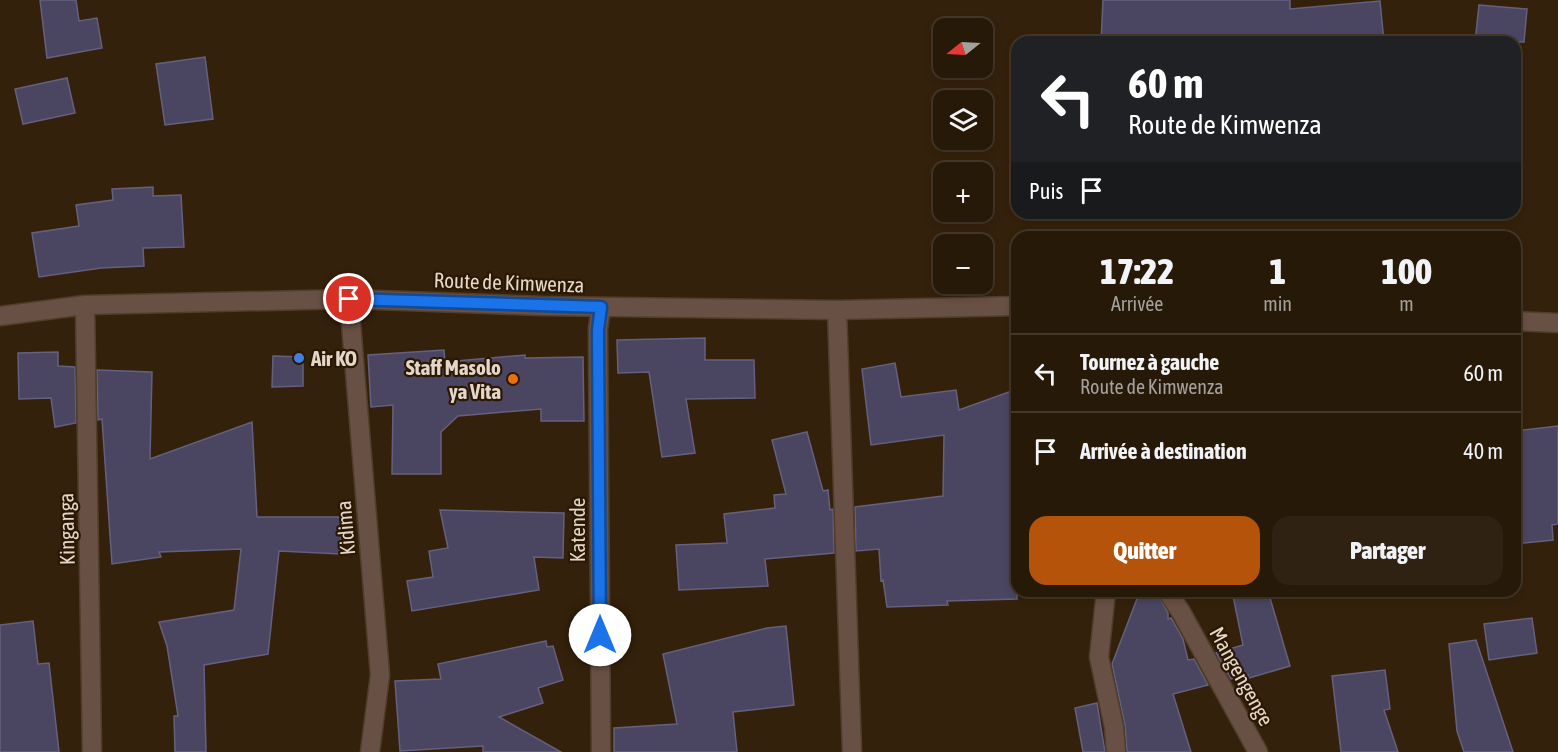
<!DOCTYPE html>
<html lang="fr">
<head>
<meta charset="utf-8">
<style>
	:root { --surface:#271908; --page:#2f2212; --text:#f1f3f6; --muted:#a4a09c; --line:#433829; --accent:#b45309 }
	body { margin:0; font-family:"Asap Condensed",sans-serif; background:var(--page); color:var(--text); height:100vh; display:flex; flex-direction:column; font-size:22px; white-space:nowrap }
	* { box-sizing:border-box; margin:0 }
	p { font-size:20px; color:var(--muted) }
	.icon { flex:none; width:33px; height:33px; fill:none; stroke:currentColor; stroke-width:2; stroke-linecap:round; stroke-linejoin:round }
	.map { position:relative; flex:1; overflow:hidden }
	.details { position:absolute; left:1011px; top:231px; width:510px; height:366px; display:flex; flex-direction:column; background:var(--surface); border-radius:18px; box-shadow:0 3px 9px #0003,0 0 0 2px var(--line) }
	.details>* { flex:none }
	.top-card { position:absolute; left:1011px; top:36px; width:510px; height:183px; border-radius:18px; box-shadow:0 3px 9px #0003,0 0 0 2px var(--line); background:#202124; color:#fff; overflow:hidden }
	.needle { width:39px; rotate:252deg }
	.fabs { position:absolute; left:933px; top:18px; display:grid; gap:12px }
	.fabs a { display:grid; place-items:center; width:60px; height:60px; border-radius:12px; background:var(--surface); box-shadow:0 3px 9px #0003,0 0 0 2px var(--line); font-size:30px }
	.pin { position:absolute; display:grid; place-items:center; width:51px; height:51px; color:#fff; margin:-26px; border:3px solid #fff; border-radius:50%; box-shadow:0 2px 6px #0007 }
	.me { position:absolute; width:66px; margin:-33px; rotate:0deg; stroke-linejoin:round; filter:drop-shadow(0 0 4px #0008) }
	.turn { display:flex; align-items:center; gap:21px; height:126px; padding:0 18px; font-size:27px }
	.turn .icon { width:78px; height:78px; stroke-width:2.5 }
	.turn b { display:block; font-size:42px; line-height:51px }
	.then { display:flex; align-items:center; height:57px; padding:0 18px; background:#0003; gap:12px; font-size:22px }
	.eta { display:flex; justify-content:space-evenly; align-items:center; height:102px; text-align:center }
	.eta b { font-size:36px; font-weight:800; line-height:42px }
	.action { display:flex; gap:12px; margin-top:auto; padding:12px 18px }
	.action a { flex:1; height:69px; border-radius:18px; background:var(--accent); color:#fff; font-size:24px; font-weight:800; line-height:69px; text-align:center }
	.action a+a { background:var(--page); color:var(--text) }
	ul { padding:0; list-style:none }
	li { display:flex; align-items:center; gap:18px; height:78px; padding:0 18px; border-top:2px solid var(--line) }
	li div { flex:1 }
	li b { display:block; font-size:22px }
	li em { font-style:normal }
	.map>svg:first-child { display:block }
	.building { fill:#4a4561; stroke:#65607d; stroke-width:1.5 }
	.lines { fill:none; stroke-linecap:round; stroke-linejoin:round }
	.minor-casing { stroke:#503e2a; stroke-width:21 }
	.minor { stroke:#695044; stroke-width:18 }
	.route-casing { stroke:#114b97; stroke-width:15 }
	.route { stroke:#1a73e8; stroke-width:10 }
	.shop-dot { fill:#3f7fe0; stroke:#2a1802; stroke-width:2 }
	.food-dot { fill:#e8710a; stroke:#2a1802; stroke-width:2 }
	.labels { text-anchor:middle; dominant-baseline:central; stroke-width:4.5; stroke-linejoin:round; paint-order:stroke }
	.street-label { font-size:21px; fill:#e4d7ca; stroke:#2a1802 }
	.poi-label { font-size:21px; font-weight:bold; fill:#e4d7ca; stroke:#2a1802; text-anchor:start }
</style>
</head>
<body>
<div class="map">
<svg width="1558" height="752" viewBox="0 0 1558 752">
	<rect width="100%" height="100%" fill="#34210b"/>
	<path class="building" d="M40 0H76L79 21 97 18 102 48 47 58Z
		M1103 0H1290V9L1380 1 1384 42H1101Z
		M1479 5 1527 9 1524 42H1475Z
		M205 57 213 119 165 125 156 64Z
		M67 78 75 113 23 124 15 89Z
		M153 187V196L181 195 184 247 143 248 144 266 101 268 39 277 32 233 79 226 76 205 113 200 112 189Z
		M705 338V360H754L755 398 686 399 695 453 662 457 649 372 618 373 617 340Z
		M444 350 445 362 525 355V358L583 357 584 421H541V409L458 416 441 432V474H392L393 405 371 407 368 355Z
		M58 352V366L75 367 76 423 55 427 51 398 19 399 18 353Z
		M273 356 303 357V386L272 387Z
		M895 363 901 397 956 390 959 410 1017 389V599L947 601 948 605 887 607 883 580 881 581 879 549 856 551 855 507 943 496 944 435 871 445 862 369Z
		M97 370 152 372 150 459 252 422 257 517H342L340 554 279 551 268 654 204 665 206 752H175L174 716H178L167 646 159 622 234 610 241 549 159 552 161 557 112 564 102 419 98 420Z
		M1558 426V524L1552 525 1553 540 1515 544V431Z
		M807 432 823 491 828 490 830 510 833 509 834 553 765 559 768 586 679 590 676 545 727 543 724 514 775 508 774 495 786 494 772 440Z
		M440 510 564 513 563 558 534 557 539 590 412 611 407 581 433 577 429 551 448 548Z
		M1140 591H1156L1168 613V619L1171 618 1183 639 1188 660 1194 659 1208 685 1173 694 1191 752H1127L1125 725 1112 664Z
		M1232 591H1268L1290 666 1249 678 1248 675 1231 679 1216 653 1243 645Z
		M1532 618 1537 653 1489 660 1484 624Z
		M33 621 38 664 49 663 59 752H0V625Z
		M786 626 794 705 733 712 737 752H614V728L677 724 663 654 767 628Z
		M1476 640 1513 752H1464L1457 731 1449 644Z
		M546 641 547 647 553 646 563 680 538 688 543 703 499 717 561 752H483V746L400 751 395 681 441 679 438 664Z
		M1385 670 1390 709 1384 710 1398 752H1341L1332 676Z
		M1097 703 1105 752H1083L1075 708Z"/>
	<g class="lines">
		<defs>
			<path id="minor" d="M349 299 380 675 370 752
				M85 305 92 752
				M601 307 598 329 601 752
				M837 310 852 752
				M0 316 85 305 349 299 542 306 837 310 1017 306
				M1515 321 1558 323
				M1106 591 1099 657 1114 727 1116 752
				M1167 591 1181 612 1258 752"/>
		</defs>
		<use href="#minor" class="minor-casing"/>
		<use href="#minor" class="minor"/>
	</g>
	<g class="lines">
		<defs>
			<path id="route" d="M349 299 601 307 598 330 600 635"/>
		</defs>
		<use href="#route" class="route-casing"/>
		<use href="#route" class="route"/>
	</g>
	<circle class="shop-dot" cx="299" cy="358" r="6"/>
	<circle class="food-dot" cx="513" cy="379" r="6"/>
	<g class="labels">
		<g class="street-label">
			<text transform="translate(509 282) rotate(2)">Route de Kimwenza</text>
			<text transform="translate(345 528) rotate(-95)">Kidima</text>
			<text transform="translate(66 529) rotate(-91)">Kinganga</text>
			<text transform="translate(577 530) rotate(-90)">Katende</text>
			<text transform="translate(1242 676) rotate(61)">Mangengenge</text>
		</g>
		<g class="poi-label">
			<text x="311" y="358">Air KO</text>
			<text x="501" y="367" text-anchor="end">Staff Masolo<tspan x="501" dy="24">ya Vita</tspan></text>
		</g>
	</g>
</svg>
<div class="fabs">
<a><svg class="needle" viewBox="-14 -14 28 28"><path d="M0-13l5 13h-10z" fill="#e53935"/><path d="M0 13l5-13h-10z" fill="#a4a09c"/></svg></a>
<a><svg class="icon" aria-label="layers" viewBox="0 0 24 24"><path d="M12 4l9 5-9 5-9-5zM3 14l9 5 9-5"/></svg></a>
<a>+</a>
<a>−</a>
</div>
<div class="pin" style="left:349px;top:299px;background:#d93025"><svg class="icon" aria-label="arrive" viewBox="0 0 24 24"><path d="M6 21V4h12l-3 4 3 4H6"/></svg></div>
<svg class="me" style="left:600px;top:635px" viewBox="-20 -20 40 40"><circle r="19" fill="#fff"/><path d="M0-13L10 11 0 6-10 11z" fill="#1a73e8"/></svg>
<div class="top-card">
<div class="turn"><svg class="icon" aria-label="left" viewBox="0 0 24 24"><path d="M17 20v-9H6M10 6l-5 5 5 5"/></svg><div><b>60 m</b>Route de Kimwenza</div></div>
<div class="then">Puis<svg class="icon" aria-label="arrive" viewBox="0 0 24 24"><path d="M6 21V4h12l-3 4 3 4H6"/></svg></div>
</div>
<section class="details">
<div class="eta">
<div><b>17:22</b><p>Arrivée</p></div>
<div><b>1</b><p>min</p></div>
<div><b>100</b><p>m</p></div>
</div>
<ul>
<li><svg class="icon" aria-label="left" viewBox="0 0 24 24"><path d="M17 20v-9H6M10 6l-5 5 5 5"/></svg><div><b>Tournez à gauche</b><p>Route de Kimwenza</p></div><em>60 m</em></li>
<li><svg class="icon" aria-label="arrive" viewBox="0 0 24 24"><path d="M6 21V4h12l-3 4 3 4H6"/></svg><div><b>Arrivée à destination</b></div><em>40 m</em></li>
</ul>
<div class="action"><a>Quitter</a><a>Partager</a></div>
</section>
</div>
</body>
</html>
